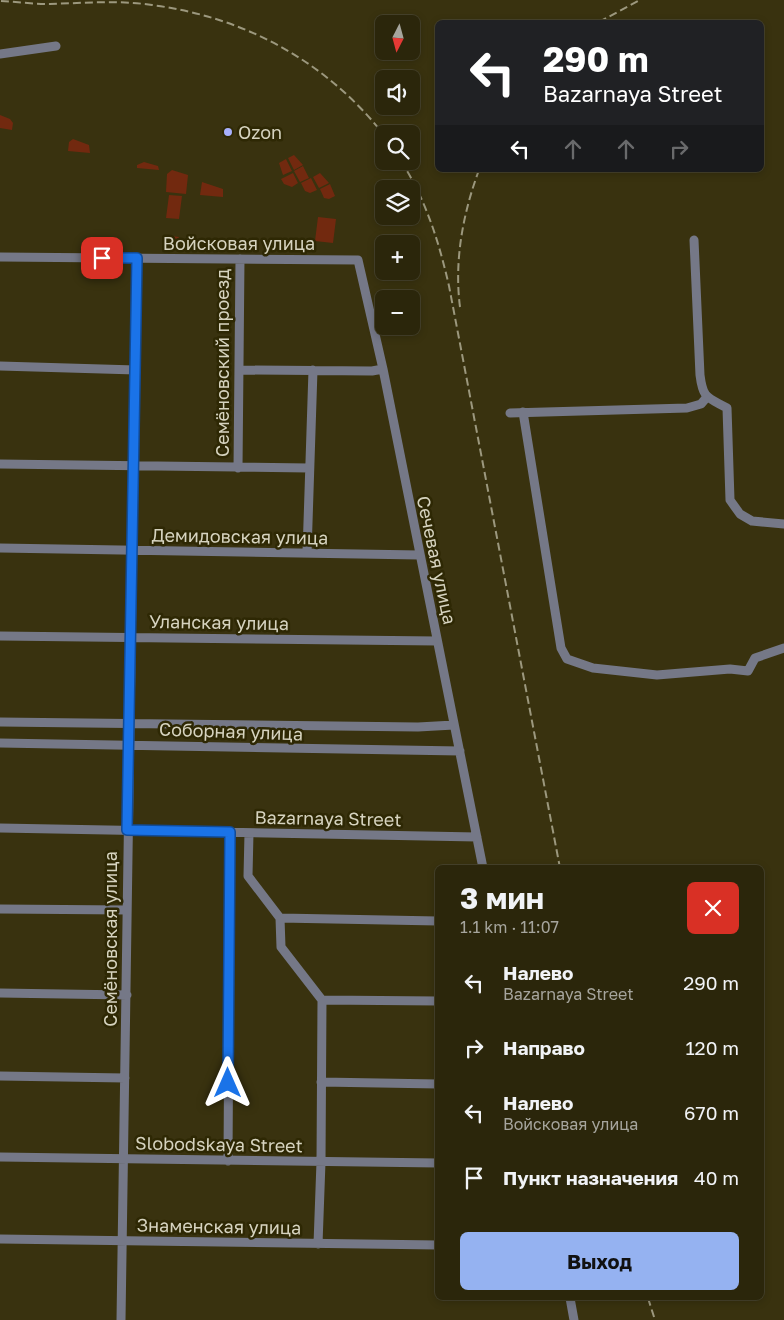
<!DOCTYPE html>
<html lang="ru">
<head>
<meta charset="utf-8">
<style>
	:root { --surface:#2b260b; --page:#373219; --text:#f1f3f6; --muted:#a6a59d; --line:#47432c; --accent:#95b2f1 }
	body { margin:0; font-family:"Golos Text",sans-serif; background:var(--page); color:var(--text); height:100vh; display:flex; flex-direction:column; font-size:19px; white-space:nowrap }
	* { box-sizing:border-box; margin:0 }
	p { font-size:16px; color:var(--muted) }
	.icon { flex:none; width:28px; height:28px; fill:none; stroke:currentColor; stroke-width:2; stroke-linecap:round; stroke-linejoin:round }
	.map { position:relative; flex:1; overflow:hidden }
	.details { position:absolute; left:435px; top:865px; width:329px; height:435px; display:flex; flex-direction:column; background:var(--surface); border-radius:8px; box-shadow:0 2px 8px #0003,0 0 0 1px var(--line) }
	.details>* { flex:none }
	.hud { position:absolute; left:435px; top:20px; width:329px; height:152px; border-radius:8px; box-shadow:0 2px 8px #0003,0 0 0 1px var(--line); background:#202124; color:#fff; overflow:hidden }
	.needle { width:32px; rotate:186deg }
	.tools { position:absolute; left:375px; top:15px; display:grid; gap:10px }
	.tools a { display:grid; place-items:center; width:45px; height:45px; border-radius:8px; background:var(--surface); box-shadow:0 2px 8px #0003,0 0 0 1px var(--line); font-size:25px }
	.pin { position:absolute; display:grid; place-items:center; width:42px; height:42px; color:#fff; margin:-21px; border-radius:10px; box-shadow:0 2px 8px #0006 }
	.me { position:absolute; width:55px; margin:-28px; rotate:0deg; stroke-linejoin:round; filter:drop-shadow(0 0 4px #0008) }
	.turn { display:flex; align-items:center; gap:18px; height:105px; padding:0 25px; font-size:22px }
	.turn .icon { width:65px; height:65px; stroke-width:2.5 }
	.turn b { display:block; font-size:35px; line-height:42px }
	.lanes { display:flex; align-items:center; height:48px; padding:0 25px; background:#0003; justify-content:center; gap:25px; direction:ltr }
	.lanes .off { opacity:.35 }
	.round { display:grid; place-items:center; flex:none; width:52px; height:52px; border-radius:8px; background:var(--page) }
	.summary { display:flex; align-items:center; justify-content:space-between; height:85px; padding:0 25px }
	h1 { font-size:30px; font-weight:700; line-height:38px }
	.button { display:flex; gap:10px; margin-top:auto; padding:10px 25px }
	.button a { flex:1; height:58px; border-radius:8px; background:var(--accent); color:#111; font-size:20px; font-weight:700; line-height:58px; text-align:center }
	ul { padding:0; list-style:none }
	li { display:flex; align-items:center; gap:15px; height:65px; padding:0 25px }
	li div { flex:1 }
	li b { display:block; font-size:19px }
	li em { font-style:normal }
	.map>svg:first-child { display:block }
	.green { fill:#72290f }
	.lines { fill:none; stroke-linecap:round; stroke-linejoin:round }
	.minor { stroke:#757887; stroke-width:9 }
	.rail { stroke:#9c987e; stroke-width:2; stroke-dasharray:8 4; stroke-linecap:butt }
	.route-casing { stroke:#114b97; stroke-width:12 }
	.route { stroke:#1a73e8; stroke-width:9 }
	.poi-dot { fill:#a8b0fc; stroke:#2e2804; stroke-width:2 }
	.labels { text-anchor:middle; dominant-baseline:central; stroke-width:5; stroke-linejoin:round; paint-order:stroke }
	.poi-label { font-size:18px; fill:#d6d3bf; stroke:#2e2804; text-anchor:start }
	.street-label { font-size:18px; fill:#d6d3bf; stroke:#2e2804 }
</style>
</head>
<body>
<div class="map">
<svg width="784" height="1320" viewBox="0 0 784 1320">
	<rect width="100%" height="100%" fill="#39320f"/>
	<path class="green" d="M0 115 10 119 13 123 12 130 0 128Z
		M73 139 89 145 90 153 68 151 69 142Z
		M294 155 303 165 294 170 288 158Z
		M286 159 292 171 283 175 279 163Z
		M144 162 158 166 159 170 137 168V165Z
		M303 166 309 178 300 182 294 171Z
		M172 170 188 175 186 194 166 192 167 174Z
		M293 173 298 183 292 187 284 184 281 179Z
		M320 173 329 183 319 188 313 177Z
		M311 178 317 190 310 193 305 191 301 183Z
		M202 182 223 189V197L200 195Z
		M330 184 335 196 329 199 324 198 320 189Z
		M169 195 182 196 179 219 166 218Z
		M318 217 336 219 333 243 315 241Z
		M163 235 179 237 178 244 163 242Z"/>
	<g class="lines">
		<path class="minor" d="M0 54 56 46
			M694 240 700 375C703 399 707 397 727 408L730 500 740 514 752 521 784 524
			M0 257 358 260 383 369 483 868
			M0 366 136 370
			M239 370 372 371 383 369
			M523 412 561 648 567 659 593 668 657 675 730 669 748 671 755 658 784 648
			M510 413 687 408 701 404 707 397
			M0 464 309 468
			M238 468 240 259
			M0 548 419 555
			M307 553 313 370
			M0 636 437 641
			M0 722 418 727 454 725
			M0 743 460 751
			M0 828 477 837
			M249 833 248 876 280 918 281 947 322 1000 321 1162 318 1244
			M0 909 127 910
			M280 918 438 921
			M0 993 127 995
			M322 1000 438 1001
			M0 1076 125 1078
			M321 1082 438 1084
			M0 1157 438 1163
			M228 1161 230 832
			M0 1239 438 1245
			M570 1298 574 1320
			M121 1320 137 258"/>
		<path class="rail" d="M1 1C17 2 34 4 50 4 84 3 118 0 152 5 244 17 326 61 384 135
			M599 22 640 0
			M401 161C426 200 439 242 449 286L560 868
			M460 307C454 261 463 213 479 170
			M648 1298 655 1320"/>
	</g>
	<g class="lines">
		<defs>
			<path id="route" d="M102 258H137L127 830 230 832 228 1083"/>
		</defs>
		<use href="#route" class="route-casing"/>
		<use href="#route" class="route"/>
	</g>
	<circle class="poi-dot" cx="228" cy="132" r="5"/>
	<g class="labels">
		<g class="poi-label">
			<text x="238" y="132">Ozon</text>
		</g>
		<g class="street-label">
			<text x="239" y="243">Войсковая улица</text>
			<text transform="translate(222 363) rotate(-90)">Семёновский проезд</text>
			<text transform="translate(240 536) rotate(1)">Демидовская улица</text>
			<text transform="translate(437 560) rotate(78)">Сечевая улица</text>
			<text transform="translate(219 622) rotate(1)">Уланская улица</text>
			<text transform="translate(231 731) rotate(2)">Соборная улица</text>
			<text transform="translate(328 818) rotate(1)">Bazarnaya Street</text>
			<text transform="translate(110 939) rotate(-90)">Семёновская улица</text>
			<text transform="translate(219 1144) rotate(1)">Slobodskaya Street</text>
			<text transform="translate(219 1226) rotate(1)">Знаменская улица</text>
		</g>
	</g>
</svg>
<div class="tools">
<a><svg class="needle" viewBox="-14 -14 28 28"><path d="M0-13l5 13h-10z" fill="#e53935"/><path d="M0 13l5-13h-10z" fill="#a6a59d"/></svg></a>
<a><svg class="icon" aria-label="sound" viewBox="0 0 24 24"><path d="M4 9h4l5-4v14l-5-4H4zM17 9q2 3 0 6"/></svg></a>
<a><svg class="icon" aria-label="search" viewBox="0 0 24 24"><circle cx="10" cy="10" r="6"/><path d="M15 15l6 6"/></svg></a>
<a><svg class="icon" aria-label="layers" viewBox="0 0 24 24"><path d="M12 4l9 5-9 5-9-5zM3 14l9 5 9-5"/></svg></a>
<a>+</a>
<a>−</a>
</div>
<div class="pin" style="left:102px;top:258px;background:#d93025"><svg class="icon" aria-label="arrive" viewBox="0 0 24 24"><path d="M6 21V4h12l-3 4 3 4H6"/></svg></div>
<svg class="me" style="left:228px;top:1083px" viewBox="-20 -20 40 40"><path d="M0-17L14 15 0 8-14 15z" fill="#1a73e8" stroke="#fff" stroke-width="4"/></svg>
<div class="hud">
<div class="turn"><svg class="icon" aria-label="left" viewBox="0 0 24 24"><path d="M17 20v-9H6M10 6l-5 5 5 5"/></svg><div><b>290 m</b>Bazarnaya Street</div></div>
<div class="lanes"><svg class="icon" aria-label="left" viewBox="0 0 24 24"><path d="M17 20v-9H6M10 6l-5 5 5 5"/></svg><svg class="icon off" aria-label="ahead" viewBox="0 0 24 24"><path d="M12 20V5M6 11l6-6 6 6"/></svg><svg class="icon off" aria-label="ahead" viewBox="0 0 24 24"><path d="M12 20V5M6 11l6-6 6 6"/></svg><svg class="icon off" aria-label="right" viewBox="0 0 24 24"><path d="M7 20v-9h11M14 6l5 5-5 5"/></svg></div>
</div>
<section class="details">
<div class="summary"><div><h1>3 мин</h1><p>1.1 km · 11:07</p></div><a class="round" style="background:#d93025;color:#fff"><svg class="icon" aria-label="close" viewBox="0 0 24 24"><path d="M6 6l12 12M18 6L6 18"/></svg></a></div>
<ul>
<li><svg class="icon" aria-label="left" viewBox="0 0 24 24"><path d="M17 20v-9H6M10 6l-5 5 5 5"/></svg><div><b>Налево</b><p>Bazarnaya Street</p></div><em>290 m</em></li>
<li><svg class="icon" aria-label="right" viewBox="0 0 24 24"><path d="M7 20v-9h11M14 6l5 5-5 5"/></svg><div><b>Направо</b></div><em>120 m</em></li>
<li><svg class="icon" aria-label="left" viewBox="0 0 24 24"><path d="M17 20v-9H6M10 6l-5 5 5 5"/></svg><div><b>Налево</b><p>Войсковая улица</p></div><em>670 m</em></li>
<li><svg class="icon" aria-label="arrive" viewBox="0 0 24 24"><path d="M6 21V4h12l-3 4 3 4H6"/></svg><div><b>Пункт назначения</b></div><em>40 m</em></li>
</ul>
<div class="button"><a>Выход</a></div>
</section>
</div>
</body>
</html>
